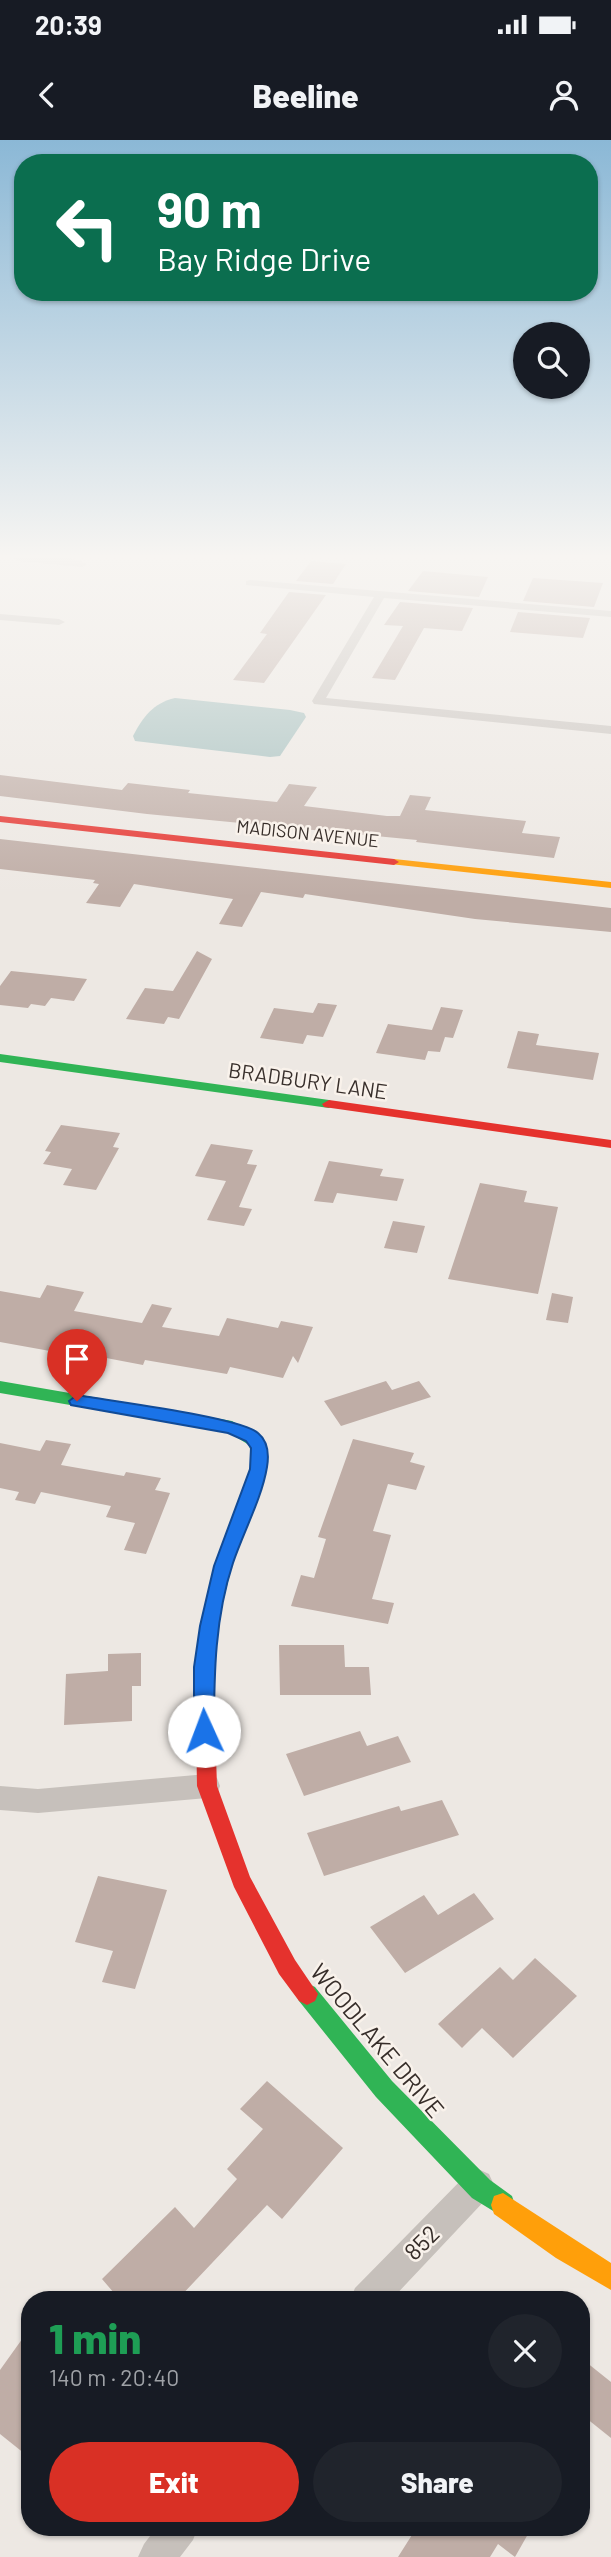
<!DOCTYPE html>
<html lang="en">
<head>
<meta charset="utf-8">
<style>
	:root { --surface:#171b24; --page:#20242c; --text:#f1f3f6; --muted:#9ea1a6; --accent:#d93025 }
	body { margin:0; font-family:Barlow,sans-serif; background:var(--page); color:var(--text); height:100vh; display:flex; flex-direction:column; font-size:26px; white-space:nowrap }
	* { box-sizing:border-box; margin:0 }
	p { font-size:23px; color:var(--muted) }
	.icon { flex:none; width:38px; height:38px; fill:none; stroke:currentColor; stroke-width:2; stroke-linecap:round; stroke-linejoin:round }
	.map { position:relative; flex:1; overflow:hidden }
	.side { position:absolute; left:21px; top:2151px; width:569px; height:245px; display:flex; flex-direction:column; background:var(--surface); border-radius:28px; box-shadow:0 2px 5px #0004 }
	.side>* { flex:none }
	.top-card { position:absolute; left:14px; top:14px; width:584px; height:147px; border-radius:28px; box-shadow:0 2px 5px #0004; background:#0b6e4f; color:#fff; overflow:hidden }
	.fabs { position:absolute; left:513px; top:182px; display:grid; gap:14px }
	.fabs a { display:grid; place-items:center; width:77px; height:77px; border-radius:50%; background:var(--surface); box-shadow:0 2px 5px #0004; font-size:35px }
	.pin { position:absolute; display:grid; place-items:center; width:60px; height:60px; color:#fff; margin:-72px -30px; border-radius:50% 50% 50% 0; rotate:-45deg; box-shadow:0 0 7px #0007 }
	.pin .icon { rotate:45deg }
	.me { position:absolute; width:77px; margin:-38px; rotate:358deg; stroke-linejoin:round; filter:drop-shadow(0 0 5px #0008) }
	.turn { display:flex; align-items:center; gap:24px; height:147px; padding:0 28px; font-size:32px }
	.turn .icon { width:91px; height:91px; stroke-width:2.5 }
	.turn b { display:block; font-size:49px; line-height:60px }
	.round { display:grid; place-items:center; flex:none; width:74px; height:74px; border-radius:37px; background:var(--page) }
	.overview { display:flex; align-items:center; justify-content:space-between; height:119px; padding:0 28px }
	h1 { font-size:42px; font-weight:800; line-height:52px; color:#1e9e55 }
	.button { display:flex; gap:14px; margin-top:auto; padding:14px 28px }
	.button a { flex:1; height:80px; border-radius:42px; background:var(--accent); color:#fff; font-size:28px; font-weight:800; line-height:80px; text-align:center }
	.button a+a { background:var(--page); color:var(--text) }
	.status { display:flex; justify-content:space-between; align-items:center; height:49px; padding:0 35px; background:var(--surface); direction:ltr }
	.status svg { height:19px; fill:currentColor }
	header { display:flex; justify-content:space-between; align-items:center; height:91px; padding:0 28px; background:var(--surface); font-size:32px; font-weight:800 }
	.map>svg:first-child { display:block }
	.water { fill:#a1bdbc }
	.building { fill:#bfada6 }
	.lines { fill:none; stroke-linecap:round; stroke-linejoin:round }
	.street { fill:#c6c0bb; fill-rule:evenodd }
	.fast { fill:#30b455; fill-rule:evenodd }
	.slow { fill:#ff9f0a; fill-rule:evenodd }
	.jam { fill:#e5322d; fill-rule:evenodd }
	.route { fill:#1a73e8; stroke:#114b97; stroke-width:2 }
	.labels { text-anchor:middle; dominant-baseline:central; stroke-width:5; stroke-linejoin:round; paint-order:stroke }
	.far-street-label { font-size:18px; fill:#372e2a; stroke:#f9f2eb }
	.street-label { font-size:21px; fill:#372e2a; stroke:#f9f2eb }
	.near-street-label { font-size:24px; fill:#372e2a; stroke:#f9f2eb }
</style>
</head>
<body>
<div class="status"><b>20:39</b><svg viewBox="0 0 49 12"><path d="M0 12V9h3v3zM5 12V6h3v6zM10 12V3h3v9zM15 12V0h3v12zM26 1h20v11H26zM47 4h2v5h-2z"/></svg></div>
<header><svg class="icon" aria-label="back" viewBox="0 0 24 24"><path d="M15 5l-7 7 7 7"/></svg>Beeline<svg class="icon" aria-label="person" viewBox="0 0 24 24"><circle cx="12" cy="8" r="4"/><path d="M4 21q1-7 8-7t8 7"/></svg></header>
<div class="map">
<svg width="611" height="2417" viewBox="0 0 611 2417">
	<rect width="100%" height="100%" fill="#ede8e3"/>
	<path class="water" d="M175 558 290 570 304 573 306 577 280 616 270 617 135 601 133 596C143 577 153 563 175 558Z"/>
	<path class="building" d="M311 421 346 424 333 444 296 441Z
		M423 431 488 437 479 457 408 451Z
		M533 438 603 443 594 467 523 461Z
		M289 452 326 455 264 543 233 540 267 494 260 493Z
		M400 462 473 468 462 491 424 488 395 540 372 538 403 486 384 485Z
		M518 472 590 478 583 498 510 492Z
		M0 635 122 650 128 643 190 650 188 653 277 662 289 644 317 647 304 666 387 676H400L410 655 431 657 425 670 526 681 522 693 560 697 554 718 416 702 417 700 147 674 0 656Z
		M0 699 611 768V792L475 779 305 754 303 758 261 752 242 787 219 784 233 759 134 744 120 767 86 763 99 744 93 743 95 740 0 729Z
		M197 811 212 819 179 879 168 877 164 884 126 879 145 848 173 851Z
		M11 831 60 836 87 839 74 861 51 858 45 866 31 864 28 868 0 865V846Z
		M318 863 337 865 323 897 307 895 303 904 260 898 274 868 313 873Z
		M441 867 463 870 453 898 445 897 440 912 428 911 425 920 376 913 388 884 432 890Z
		M518 891 539 894 536 905 599 913 593 940 507 928Z
		M61 985 120 993 113 1007 119 1008 96 1050 63 1045 72 1029 43 1024 51 1012 45 1011Z
		M211 1004 253 1010 247 1024 257 1025 239 1067 252 1069 244 1086 207 1080 226 1041 195 1036Z
		M329 1021 383 1029 380 1036 404 1039 397 1061 337 1053 333 1063 314 1061Z
		M480 1043 527 1051 524 1062 558 1067 538 1154 448 1139Z
		M393 1081 425 1086 417 1113 384 1108Z
		M47 1145 84 1152 74 1171 142 1183 152 1164 172 1168 162 1187 219 1196 227 1178 278 1188 281 1181 313 1187 298 1223 293 1216 283 1238 230 1227 227 1234 145 1220 143 1225 101 1217 105 1210 56 1201 50 1211 0 1202V1151L40 1158Z
		M552 1153 573 1157 568 1183 546 1180Z
		M386 1241 392 1250 419 1241 431 1257 341 1286 324 1261Z
		M353 1299 414 1313 410 1322 425 1326 416 1350 388 1344 373 1391 391 1395 372 1459 394 1463 388 1484 291 1466 301 1435 314 1438 326 1399 318 1397Z
		M46 1300 71 1304 61 1325 124 1336 126 1332 161 1338 155 1350 170 1353 146 1414 124 1410 135 1383 106 1377 111 1366 41 1352 35 1364 15 1360 19 1352 0 1348V1303L40 1311Z
		M279 1505H344L345 1527H369L371 1555H280Z
		M141 1513V1546H132V1581L64 1585 66 1534 108 1531V1514Z
		M360 1591 367 1606 398 1596 411 1622 304 1656 286 1614Z
		M442 1660 459 1695 324 1736 307 1693 399 1666 401 1671Z
		M98 1736 167 1750 135 1849 102 1842 113 1811 75 1802Z
		M474 1753 494 1779 405 1833 370 1787 424 1755 438 1775Z
		M535 1818 577 1856 513 1918 482 1888 462 1908 438 1884 500 1827 513 1840Z
		M267 1941 343 2008 282 2079 267 2065 177 2160H120L102 2139 175 2067 194 2088 237 2039 227 2029 263 1989 240 1969Z
		M30 2188V2318L0 2294V2230Z
		M581 2218 611 2242V2298L581 2274Z
		M417 2387H532L515 2417 498 2404 490 2417H398Z"/>
	<g class="lines">
		<path class="street" d="M13 418C32 418 72 414 87 424L82 427 18 421Z
			M250 440 611 471V477L384 458 326 558 611 586V594L314 564 312 561 374 457 246 445V441Z
			M0 474 59 479 65 482 59 485 0 480Z
			M207 1634 217 1638 220 1646 217 1654 207 1658 38 1673 0 1670V1646L38 1649Z
			M478 2029 489 2034 494 2045 489 2056 391 2160H350L355 2148 467 2034Z
			M157 2387H198L193 2400 180 2417H138L144 2404Z"/>
		<path class="fast" d="M0 914 329 960 336 964 329 968 0 922Z
			M0 1241 232 1281 263 1298 268 1317 266 1329 232 1426 219 1478 212 1480 205 1478 203 1473 214 1426 250 1329 252 1317 249 1305 228 1292 0 1253Z
			M307 1843 315 1847 392 1941 490 2040 512 2056 515 2065 512 2074 503 2077 472 2058 376 1957 299 1861 296 1854 299 1847Z"/>
		<path class="slow" d="M394 719 611 742V748L390 724V720Z
			M503 2053 611 2123V2150L556 2118 494 2074 491 2065 494 2056Z"/>
		<path class="jam" d="M0 676 394 719 399 722 394 725 0 682Z
			M329 960 611 1000V1008L324 967 322 964Z
			M212 1466 219 1468 221 1473 213 1527 217 1646 250 1737 295 1820 318 1854 315 1861 307 1865 299 1861 279 1834 234 1747 197 1646 195 1527 203 1473 205 1468Z"/>
	</g>
	<linearGradient id="sky" x2="0" y2="1"><stop stop-color="#8bb8d6"/><stop offset="0.55" stop-color="#f7f5f2"/><stop offset="1" stop-color="#f7f5f2" stop-opacity="0"/></linearGradient>
	<rect width="611" height="757" fill="url(#sky)"/>
	<path class="route" d="M77 1255C109 1261 240 1277 258 1293 269 1302 269 1315 267 1327 262 1358 243 1393 233 1423 215 1477 214 1534 214 1591L211 1597 204 1599 197 1597 194 1591V1527L200 1486 214 1426 250 1329 251 1308 246 1301 228 1293 71 1265 69 1261Z"/>
	<g class="labels">
		<g class="far-street-label">
			<text transform="translate(308 693) rotate(6)">MADISON AVENUE</text>
		</g>
		<g class="street-label">
			<text transform="translate(308 940) rotate(8)">BRADBURY LANE</text>
		</g>
		<g class="near-street-label">
			<text transform="translate(378 1900) rotate(50)">WOODLAKE DRIVE</text>
			<text transform="translate(421 2102) rotate(-45)">852</text>
		</g>
	</g>
</svg>
<div class="fabs">
<a><svg class="icon" aria-label="search" viewBox="0 0 24 24"><circle cx="10" cy="10" r="6"/><path d="M15 15l6 6"/></svg></a>
</div>
<div class="pin" style="left:77px;top:1261px;background:#d93025"><svg class="icon" aria-label="arrive" viewBox="0 0 24 24"><path d="M6 21V4h12l-3 4 3 4H6"/></svg></div>
<svg class="me" style="left:204px;top:1591px" viewBox="-20 -20 40 40"><circle r="19" fill="#fff"/><path d="M0-13L10 11 0 6-10 11z" fill="#1a73e8"/></svg>
<div class="top-card">
<div class="turn"><svg class="icon" aria-label="left" viewBox="0 0 24 24"><path d="M17 20v-9H6M10 6l-5 5 5 5"/></svg><div><b>90 m</b>Bay Ridge Drive</div></div>
</div>
<section class="side">
<div class="overview"><div><h1>1 min</h1><p>140 m · 20:40</p></div><a class="round"><svg class="icon" aria-label="close" viewBox="0 0 24 24"><path d="M6 6l12 12M18 6L6 18"/></svg></a></div>
<div class="button"><a>Exit</a><a>Share</a></div>
</section>
</div>
</body>
</html>
